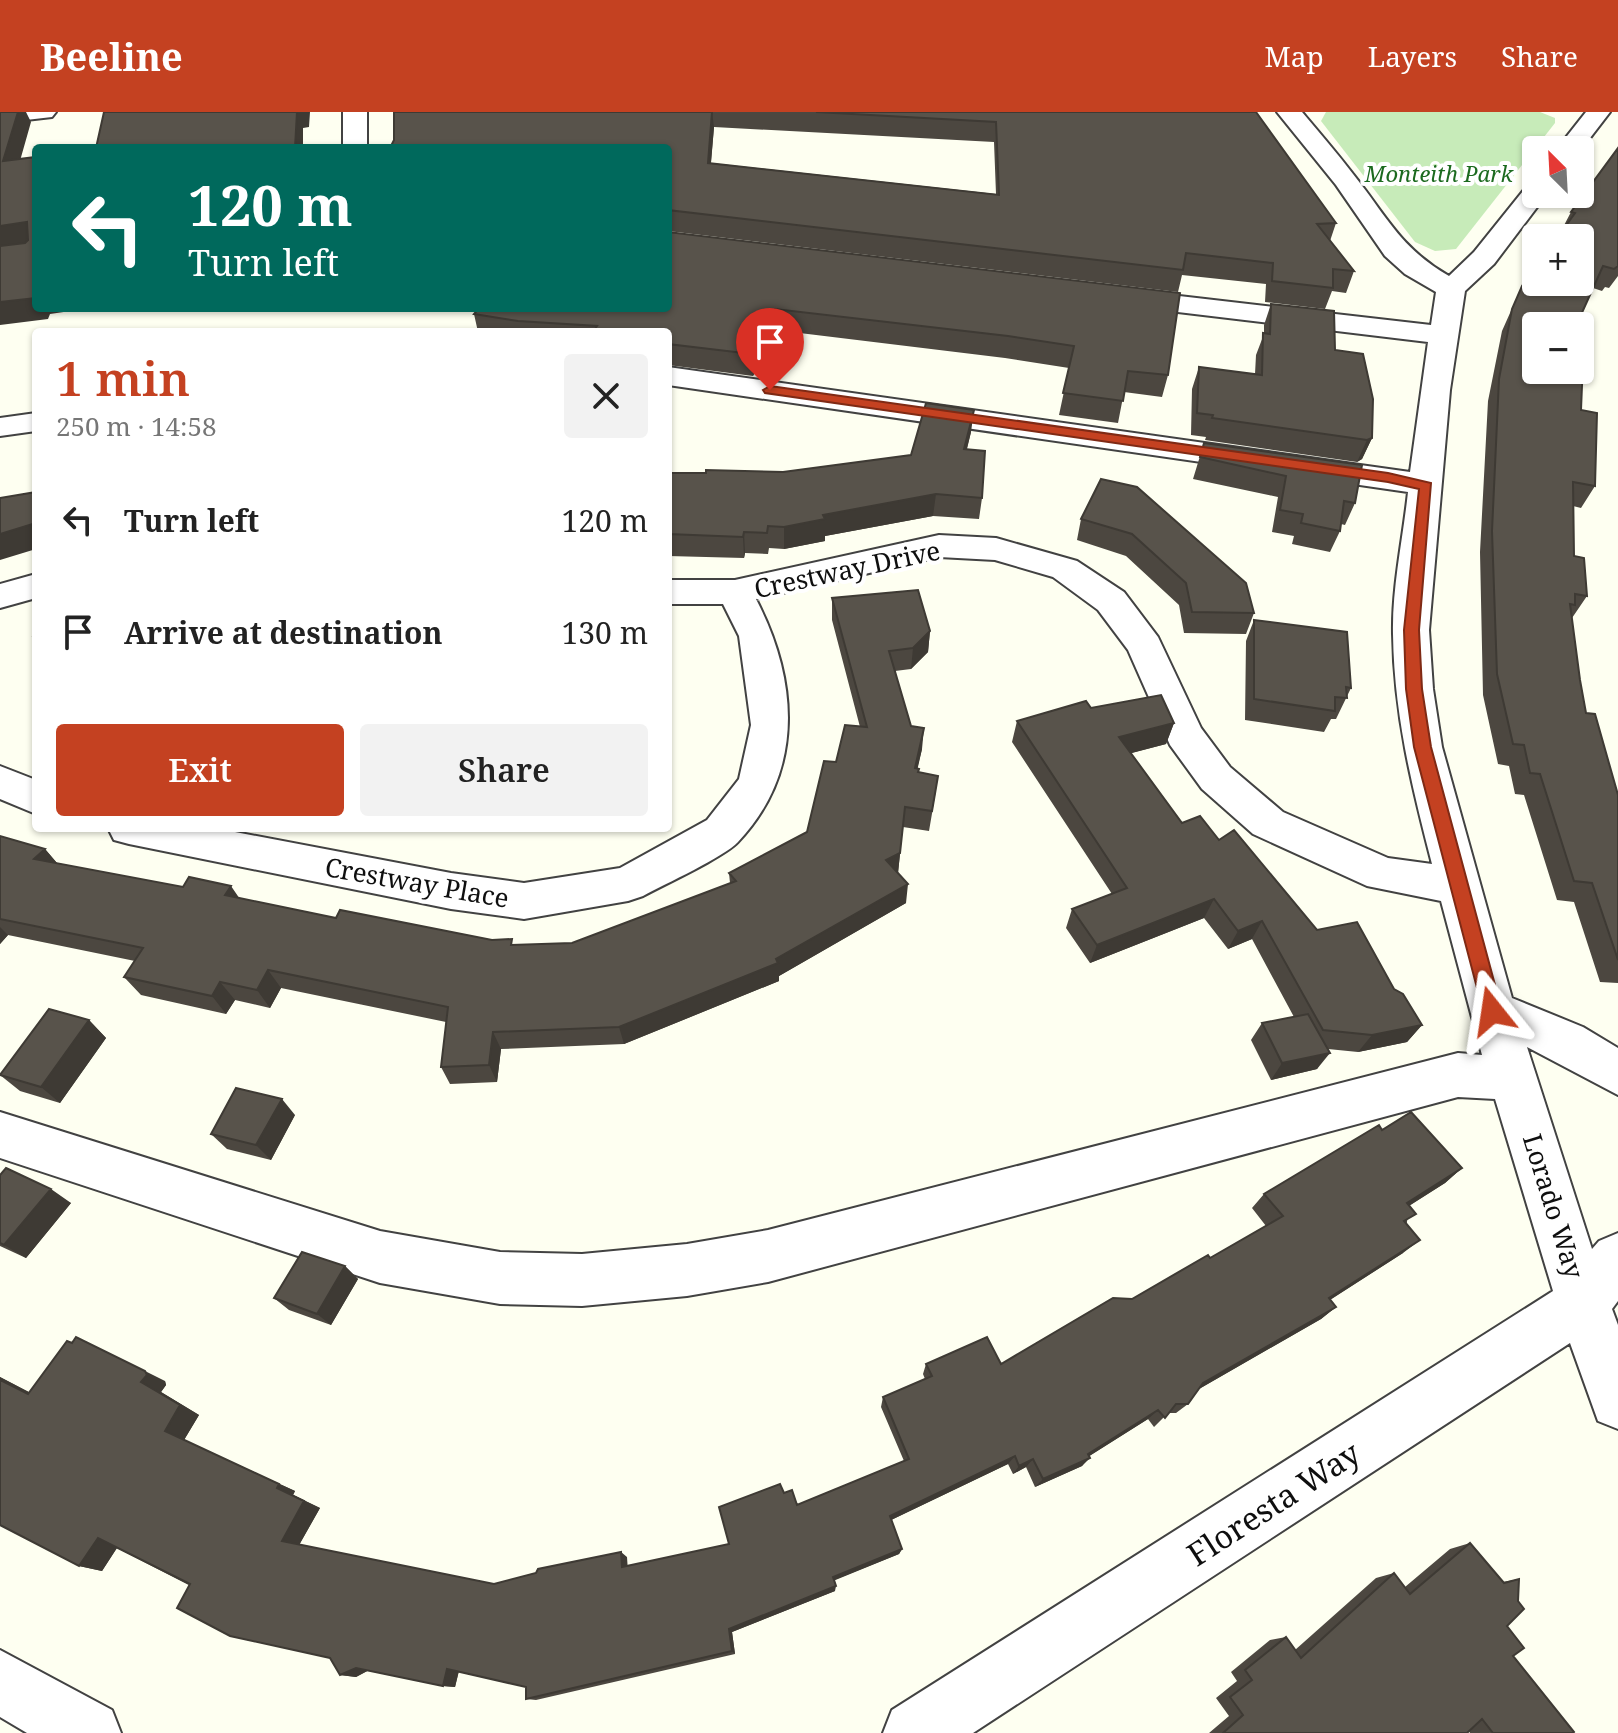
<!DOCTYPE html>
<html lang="en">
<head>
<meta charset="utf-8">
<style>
	:root { --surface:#fff; --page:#f2f2f2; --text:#222; --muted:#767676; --accent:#c44121 }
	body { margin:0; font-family:"Noto Serif",serif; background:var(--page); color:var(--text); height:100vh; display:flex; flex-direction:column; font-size:30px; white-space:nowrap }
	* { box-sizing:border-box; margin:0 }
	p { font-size:26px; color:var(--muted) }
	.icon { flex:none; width:44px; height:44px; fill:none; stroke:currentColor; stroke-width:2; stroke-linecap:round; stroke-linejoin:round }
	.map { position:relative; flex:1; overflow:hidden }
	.panel { position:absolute; left:32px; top:216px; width:640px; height:504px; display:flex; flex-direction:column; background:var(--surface); border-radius:8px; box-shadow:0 2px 6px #0004 }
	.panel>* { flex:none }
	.top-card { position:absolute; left:32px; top:32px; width:640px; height:168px; border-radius:8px; box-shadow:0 2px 6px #0004; background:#00695c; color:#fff; overflow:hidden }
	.needle { width:52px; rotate:336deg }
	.fabs { position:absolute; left:1522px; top:24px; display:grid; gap:16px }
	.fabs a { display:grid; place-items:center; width:72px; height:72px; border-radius:8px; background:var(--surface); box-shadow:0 2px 6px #0004; font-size:40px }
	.pin { position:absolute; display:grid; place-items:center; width:68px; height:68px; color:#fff; margin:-82px -34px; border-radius:50% 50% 50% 0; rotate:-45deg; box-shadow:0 0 8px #0007 }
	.pin .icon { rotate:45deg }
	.me { position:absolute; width:88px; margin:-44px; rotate:345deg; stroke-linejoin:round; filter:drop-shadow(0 0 6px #0008) }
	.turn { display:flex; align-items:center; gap:28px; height:168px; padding:0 24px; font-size:36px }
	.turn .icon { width:104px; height:104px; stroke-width:2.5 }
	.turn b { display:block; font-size:56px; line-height:68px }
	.round { display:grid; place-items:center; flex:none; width:84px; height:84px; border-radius:8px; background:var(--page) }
	.overview { display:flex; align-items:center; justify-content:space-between; height:136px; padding:0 24px }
	h1 { font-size:48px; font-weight:600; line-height:60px; color:var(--accent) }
	.button { display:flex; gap:16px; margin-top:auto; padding:16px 24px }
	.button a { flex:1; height:92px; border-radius:8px; background:var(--accent); color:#fff; font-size:32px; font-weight:600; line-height:92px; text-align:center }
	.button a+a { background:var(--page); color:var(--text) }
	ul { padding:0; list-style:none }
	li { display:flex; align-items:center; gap:24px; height:112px; padding:0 24px }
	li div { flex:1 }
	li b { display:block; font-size:30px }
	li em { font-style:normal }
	header { display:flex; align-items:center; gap:48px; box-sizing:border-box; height:112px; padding:0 40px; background:var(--accent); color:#fff }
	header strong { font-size:38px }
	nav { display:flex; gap:44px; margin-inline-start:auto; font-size:28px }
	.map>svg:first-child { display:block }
	.green { fill:#c7ebb9 }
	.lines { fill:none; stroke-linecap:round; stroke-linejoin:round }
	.minor-casing { stroke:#424242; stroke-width:4 }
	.minor { fill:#fff; fill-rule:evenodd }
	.wall { fill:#4c4740; fill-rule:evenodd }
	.shaded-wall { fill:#3e3a34 }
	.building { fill:#58534b; stroke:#3e3a34; stroke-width:2 }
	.route { fill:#c44121; stroke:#7f2a15; stroke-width:2 }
	.labels { text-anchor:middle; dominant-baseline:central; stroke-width:8; stroke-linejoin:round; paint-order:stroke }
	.far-park-label { font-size:22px; font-style:italic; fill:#1c6a1f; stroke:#fff }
	.street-label { font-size:26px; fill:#0f0f0f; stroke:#fff }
	.near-street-label { font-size:32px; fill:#0f0f0f; stroke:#fff }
</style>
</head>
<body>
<header>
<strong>Beeline</strong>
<nav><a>Map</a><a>Layers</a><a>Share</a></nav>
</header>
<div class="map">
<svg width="1618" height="1621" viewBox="0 0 1618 1621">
	<rect width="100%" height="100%" fill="#fefff1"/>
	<path class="green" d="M1326 0H1540L1555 6V11L1456 137 1435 139 1415 130 1321 9Z"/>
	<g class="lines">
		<defs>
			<path id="minor" d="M0 0H56L52 5 0 11Z
				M343 0H367V36H343Z
				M1277 0H1302C1319 20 1337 41 1353 62 1386 103 1400 136 1449 164L1474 140 1527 74 1536 71V82H1547L1494 152 1465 179 1450 278 1429 518 1433 577 1442 635 1512 886 1583 915 1618 936V983L1527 935 1592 1137 1599 1129 1618 1121V1189L1612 1197 1618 1213V1317L1598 1309 1570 1231 973 1621H883L892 1598 1553 1179 1495 987 1458 985 768 1170 687 1184 582 1194 500 1192 380 1171 0 1046V1000L380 1119 500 1140 582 1142 687 1132 768 1118 1458 941 1482 943 1441 789 1367 774 1253 722 1202 677 1170 633 1128 538 1098 498 1053 465 995 448 939 445 756 487C798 568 805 659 738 730 724 745 665 772 643 784L628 789 524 807 451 797 129 732 114 728 108 716H214L451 761 524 771 620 756 707 708 739 667 751 613 739 524 723 492H668V468H735L939 423 996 426 1077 449 1124 480 1158 525 1201 616 1230 655 1283 700 1388 746 1432 752C1412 675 1394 602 1393 522 1392 475 1403 427 1408 380L668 273V255L1410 360 1428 230 1119 193 1109 191 1105 185 1109 179 1119 177 1431 213 1436 180 1405 162 1385 144 1336 73Z
				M1586 0H1610L1580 39 1556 38Z
				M36 301V319L0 324V306Z
				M36 462V486L0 496V472Z
				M0 654 36 668V702L0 687Z
				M0 1538 112 1598 121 1621H27L0 1605Z"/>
		</defs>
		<use href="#minor" class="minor-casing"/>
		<use href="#minor" class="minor"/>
	</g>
	<path class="wall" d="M394 0H1256L1336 111 1330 129 1354 159 1346 181 1332 179 1325 197 1265 190 1266 172 1182 163 1178 180 668 119V36L394 28ZM714 15 994 30 996 82 711 51Z
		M1618 36V164L1609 176 1605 175 1602 179 1593 176 1536 214 1581 298 1595 374 1581 396 1573 394 1574 444 1587 484 1572 506 1580 568 1586 601 1618 683V871L1600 870 1574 790 1557 788 1524 683 1515 682 1509 654 1498 652 1483 583 1480 440 1488 289 1502 219 1522 174 1560 121 1571 100Z
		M1180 181 1168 263 1162 285 1124 280 1118 311 1059 303 1069 256 1005 246 775 218 753 264 668 253V220H478L474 202Z
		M1271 192 1335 238 1372 326 1362 347 1357 350 1205 328 1206 325 1191 323 1192 277 1199 255 1255 262 1256 243 1264 222V213Z
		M971 320 967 337 982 386 979 407 933 404 825 424V429L784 437 769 436 768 442 745 441 744 446 668 444V361L783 360 911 343Z
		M1204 331 1355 391 1345 413 1341 412 1340 419 1330 440 1292 432 1294 424 1272 420 1278 385 1193 367Z
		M1101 367 1254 501 1246 522 1184 521 1179 493 1126 444 1077 428 1081 407Z
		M832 486 930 519 928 540 911 557 895 559 911 614 922 637 917 657 918 660 938 664 935 684 929 719 903 715 898 761 906 791 779 864V869L624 932 501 937 497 970 450 972 441 955 446 910 281 876 270 896 235 888 226 902 141 883 124 865 135 849 8 823 0 832V724L45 737 57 751 336 806 514 833 572 831 730 771 729 761 807 720 836 650 860 615 832 508Z
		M1254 508 1351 576 1336 607H1331L1324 620 1245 608 1246 529Z
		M1091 596 1174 611 1166 632 1131 641 1182 711 1219 728 1317 818 1394 877 1422 913 1407 930 1358 940 1328 937 1317 957 1271 968 1251 928 1262 911 1294 905 1252 827 1228 837 1204 806 1090 851 1066 816 1072 797 1112 782 1012 630 1017 609Z
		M89 908 106 926 60 991 20 979 0 963Z
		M295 1003 271 1048 227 1037 211 1022Z
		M1382 1018 1462 1056 1445 1071 1409 1094 1403 1141 1330 1188 1336 1195 1321 1207 1199 1277 1188 1292 1176 1301H1168L1154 1315 1148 1307 1089 1344 1082 1354 1035 1375 1026 1355 1013 1362 1008 1352 891 1408 902 1437 899 1442 834 1468 835 1479 732 1520 735 1542 536 1588 526 1587V1575L459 1559 455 1575 443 1574 369 1558 356 1565 340 1563 330 1546 117 1436 102 1459 79 1454 0 1413V1265L29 1280 165 1269 166 1273 161 1280 199 1303 184 1328 295 1379 293 1383 320 1396 299 1433 494 1472 627 1445V1454L729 1432 784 1381 797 1393 904 1349 881 1295 883 1285 925 1267 923 1262 926 1252H1001L1132 1187 1210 1146 1266 1114 1252 1096 1264 1082Z
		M0 1063 71 1091 26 1146 0 1134Z
		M345 1154 358 1167 331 1213 289 1198 274 1186Z
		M1470 1431 1503 1470 1519 1467 1507 1514 1513 1544 1573 1621H1470L1469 1619 1467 1621H1209L1229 1604 1216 1586 1237 1569 1231 1560 1270 1528 1286 1525 1295 1538 1376 1466 1394 1461 1405 1475 1450 1437Z"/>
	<path class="shaded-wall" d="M18 0H26L31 10 14 70 3 49Z
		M297 0H310L309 15 303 16V36H295Z
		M712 0 714 15 709 72 708 51Z
		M27 110 36 131 0 137V114Z
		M36 186V196H91L50 202 48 207 0 213V190Z
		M775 197V218L753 264 752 242Z
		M974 298 971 320 961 359 964 337Z
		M1372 326 1362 347 1357 350 1367 328Z
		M936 382 933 404 825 424V429L784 437V415L823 403Z
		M36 411V437L0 448V422Z
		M744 420 745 441 744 446 743 425Z
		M930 519 928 540 911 557 913 536Z
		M1174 611 1166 632 1113 646 1119 625Z
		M924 616 922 637 913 677 915 656Z
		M45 737 62 757 34 747Z
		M900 741 898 761 886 748Z
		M908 772 906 791 779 864V869L624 932 619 915 776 847Z
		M231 774 244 793 225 783Z
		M1214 787 1204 806 1090 851 1097 833Z
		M1262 809 1252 827 1228 837 1238 819Z
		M0 815 8 823 0 832Z
		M268 858 281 876 270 896 257 878Z
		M220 870 235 888 226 902 212 884Z
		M89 908 106 926 60 991 41 975Z
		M1422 913 1407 930 1358 940 1372 923Z
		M493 920 501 937 497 970 489 953Z
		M1330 941 1317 957 1271 968 1282 951Z
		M282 987 295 1003 271 1048 256 1033Z
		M1462 1056 1445 1071 1391 1105 1407 1091Z
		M51 1077 71 1091 26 1146 4 1133Z
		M1420 1128 1403 1141 1314 1198 1329 1186Z
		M345 1154 358 1167 331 1213 317 1202Z
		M1336 1195 1321 1207 1192 1281 1203 1271Z
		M145 1259 165 1269 166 1273 161 1280 199 1303 184 1328 295 1379 293 1383 320 1396 298 1435 282 1429 277 1376 165 1319 141 1270Z
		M0 1265 51 1292 28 1282 0 1268Z
		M1158 1298 1148 1307 1080 1350 1088 1342Z
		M1015 1344 1008 1352 887 1410 890 1404Z
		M1090 1346 1082 1354 1035 1375 1043 1367Z
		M1033 1347 1026 1355 1013 1362 1019 1354Z
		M98 1426 120 1431 102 1459 79 1454Z
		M902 1437 899 1442 833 1469V1465Z
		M621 1440 627 1445 628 1460 622 1455Z
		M836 1474 835 1479 732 1520 735 1542 732 1539 729 1517Z
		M356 1556 371 1557 356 1565 340 1563Z
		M447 1557 459 1558 455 1575 443 1574Z"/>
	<path class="building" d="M0 0H18L3 49 36 45V186L0 190V134L25 131 28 128 27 110 0 114Z
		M104 0H297L295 36H96Z
		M394 0H712L708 51 999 83 996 10 816 0H1256L1336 111 1317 112 1354 159 1333 157V176L1272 169 1273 151 1186 141 1183 158 668 98V36H390L394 28Z
		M1618 36V154L1614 157 1603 154 1576 214H1536V258H1580V224L1584 225 1581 298 1597 301 1595 374 1573 370 1574 444 1584 446 1587 484 1575 482V493L1570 492 1580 568 1586 601 1595 602 1618 683V848L1592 771 1574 769 1540 662 1530 661 1524 633 1513 632 1497 562 1492 419 1499 267 1512 197 1522 174 1536 154V170H1580V126H1557L1575 101 1571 100Z
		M668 120 1180 181 1168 263 1128 259 1123 289 1063 281 1074 234 1008 224 775 197 752 242 668 232V220H593L597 214 518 209 474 202 479 196H668Z
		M1271 192 1334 199 1335 238 1363 242 1373 287 1372 326 1367 328 1212 306 1213 303 1197 301 1199 255 1262 263 1263 221 1270 222Z
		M926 291 974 298 964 337 985 339 982 386 936 382 823 403 825 407 784 415 768 414 767 421 744 420 743 425 668 422V361H706V358L783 360 911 343Z
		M1204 331 1362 353 1355 391 1344 389 1340 419 1301 411 1303 402 1280 398 1286 364 1200 345Z
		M1101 367 1137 375 1246 471 1254 501 1192 500 1186 471 1132 422 1081 407Z
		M36 380V411L0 422V386Z
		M918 478 930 519 913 536 889 539 911 614 924 616 915 656 919 657 918 660 938 664 932 699 905 695 900 741 886 748 908 772 776 847 778 851 619 915 493 920 489 953 441 955 448 895 268 858 257 878 220 870 212 884 124 865 143 836 0 807V724L45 737 34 747 183 775 189 765 231 774 225 783 336 806 340 798 492 828 512 827 511 833 572 831 736 769 729 761 807 720 824 649 836 650 845 613 867 615 832 486Z
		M1254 508 1347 520 1351 576 1346 575 1347 586 1335 585V599L1254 587Z
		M33 525H36V543Z
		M1161 583 1174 611 1119 625 1182 711 1200 704 1219 728 1234 718 1317 818 1357 810 1394 877 1403 882 1422 913 1372 923 1323 918 1262 809 1238 819 1214 787 1097 833 1072 797 1127 776 1017 609 1086 589 1091 596Z
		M49 897 89 908 41 975 0 963Z
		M1308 902 1330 941 1282 951 1262 911Z
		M236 976 282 987 256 1033 211 1022Z
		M1411 1000 1462 1056 1407 1091 1416 1102 1404 1109 1420 1128 1329 1186 1336 1195 1203 1271 1188 1292H1176L1165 1306 1158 1298 1088 1342 1090 1346 1043 1367 1033 1347 1019 1354 1015 1344 890 1404 902 1437 833 1465 836 1474 729 1517 732 1539 526 1587V1575L447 1557 443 1574 356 1556 340 1563 330 1546 230 1524 177 1496 190 1472 98 1426 79 1454 0 1413V1268L28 1282 67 1229 72 1231 76 1225 145 1259 147 1263 141 1270 180 1293 165 1319 279 1372 277 1376 304 1389 282 1429 494 1472 536 1461 538 1457 621 1440 622 1455 729 1432 719 1395 780 1372 784 1381 792 1378 797 1393 909 1347 883 1285 932 1264 926 1252 987 1225 1001 1252 1113 1186 1132 1187 1208 1143 1210 1146 1283 1104 1264 1082 1379 1013 1382 1018Z
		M6 1056 51 1077 4 1133 0 1131V1063Z
		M302 1140 345 1154 317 1202 274 1186Z
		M1470 1431 1504 1471 1519 1467 1518 1489 1524 1497 1507 1514 1524 1536 1513 1544 1574 1620 1573 1621H1493L1482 1607 1467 1621H1223L1243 1603 1230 1585 1252 1568 1245 1558 1286 1525 1301 1546 1394 1461 1410 1482Z"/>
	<path class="route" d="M770 274 1388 361 1431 371 1419 518 1422 577 1431 635 1502 899 1499 905 1492 908 1486 905 1483 899 1414 635 1406 577 1404 518 1419 377 1388 370 765 281 763 278Z"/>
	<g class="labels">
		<g class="far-park-label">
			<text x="1439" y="61">Monteith Park</text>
		</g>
		<g class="street-label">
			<text transform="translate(847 457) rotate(-12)">Crestway Drive</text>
			<text transform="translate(417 770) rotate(10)">Crestway Place</text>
			<text transform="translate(1554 1094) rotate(73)">Lorado Way</text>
		</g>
		<g class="near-street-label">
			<text transform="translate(1273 1391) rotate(-33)">Floresta Way</text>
		</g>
	</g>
</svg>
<div class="fabs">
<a><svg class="needle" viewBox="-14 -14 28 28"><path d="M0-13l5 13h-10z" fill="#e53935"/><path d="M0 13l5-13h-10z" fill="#767676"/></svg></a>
<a>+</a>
<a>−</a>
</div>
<div class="pin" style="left:770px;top:278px;background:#d93025"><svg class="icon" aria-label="arrive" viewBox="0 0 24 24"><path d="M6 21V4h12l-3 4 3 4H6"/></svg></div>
<svg class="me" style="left:1492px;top:899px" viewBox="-20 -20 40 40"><path d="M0-17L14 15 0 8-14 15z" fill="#c44121" stroke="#fff" stroke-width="4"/></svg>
<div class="top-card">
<div class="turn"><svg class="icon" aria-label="left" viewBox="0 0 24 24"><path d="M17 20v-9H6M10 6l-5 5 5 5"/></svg><div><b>120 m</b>Turn left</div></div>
</div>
<section class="panel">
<div class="overview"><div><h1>1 min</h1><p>250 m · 14:58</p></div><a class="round"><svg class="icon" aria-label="close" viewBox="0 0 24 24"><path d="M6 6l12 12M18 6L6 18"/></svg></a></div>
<ul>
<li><svg class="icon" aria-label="left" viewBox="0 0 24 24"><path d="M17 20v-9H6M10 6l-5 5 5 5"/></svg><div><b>Turn left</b></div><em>120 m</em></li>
<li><svg class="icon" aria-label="arrive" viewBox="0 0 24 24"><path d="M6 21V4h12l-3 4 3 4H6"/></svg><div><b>Arrive at destination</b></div><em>130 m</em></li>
</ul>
<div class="button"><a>Exit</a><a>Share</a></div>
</section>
</div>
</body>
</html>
